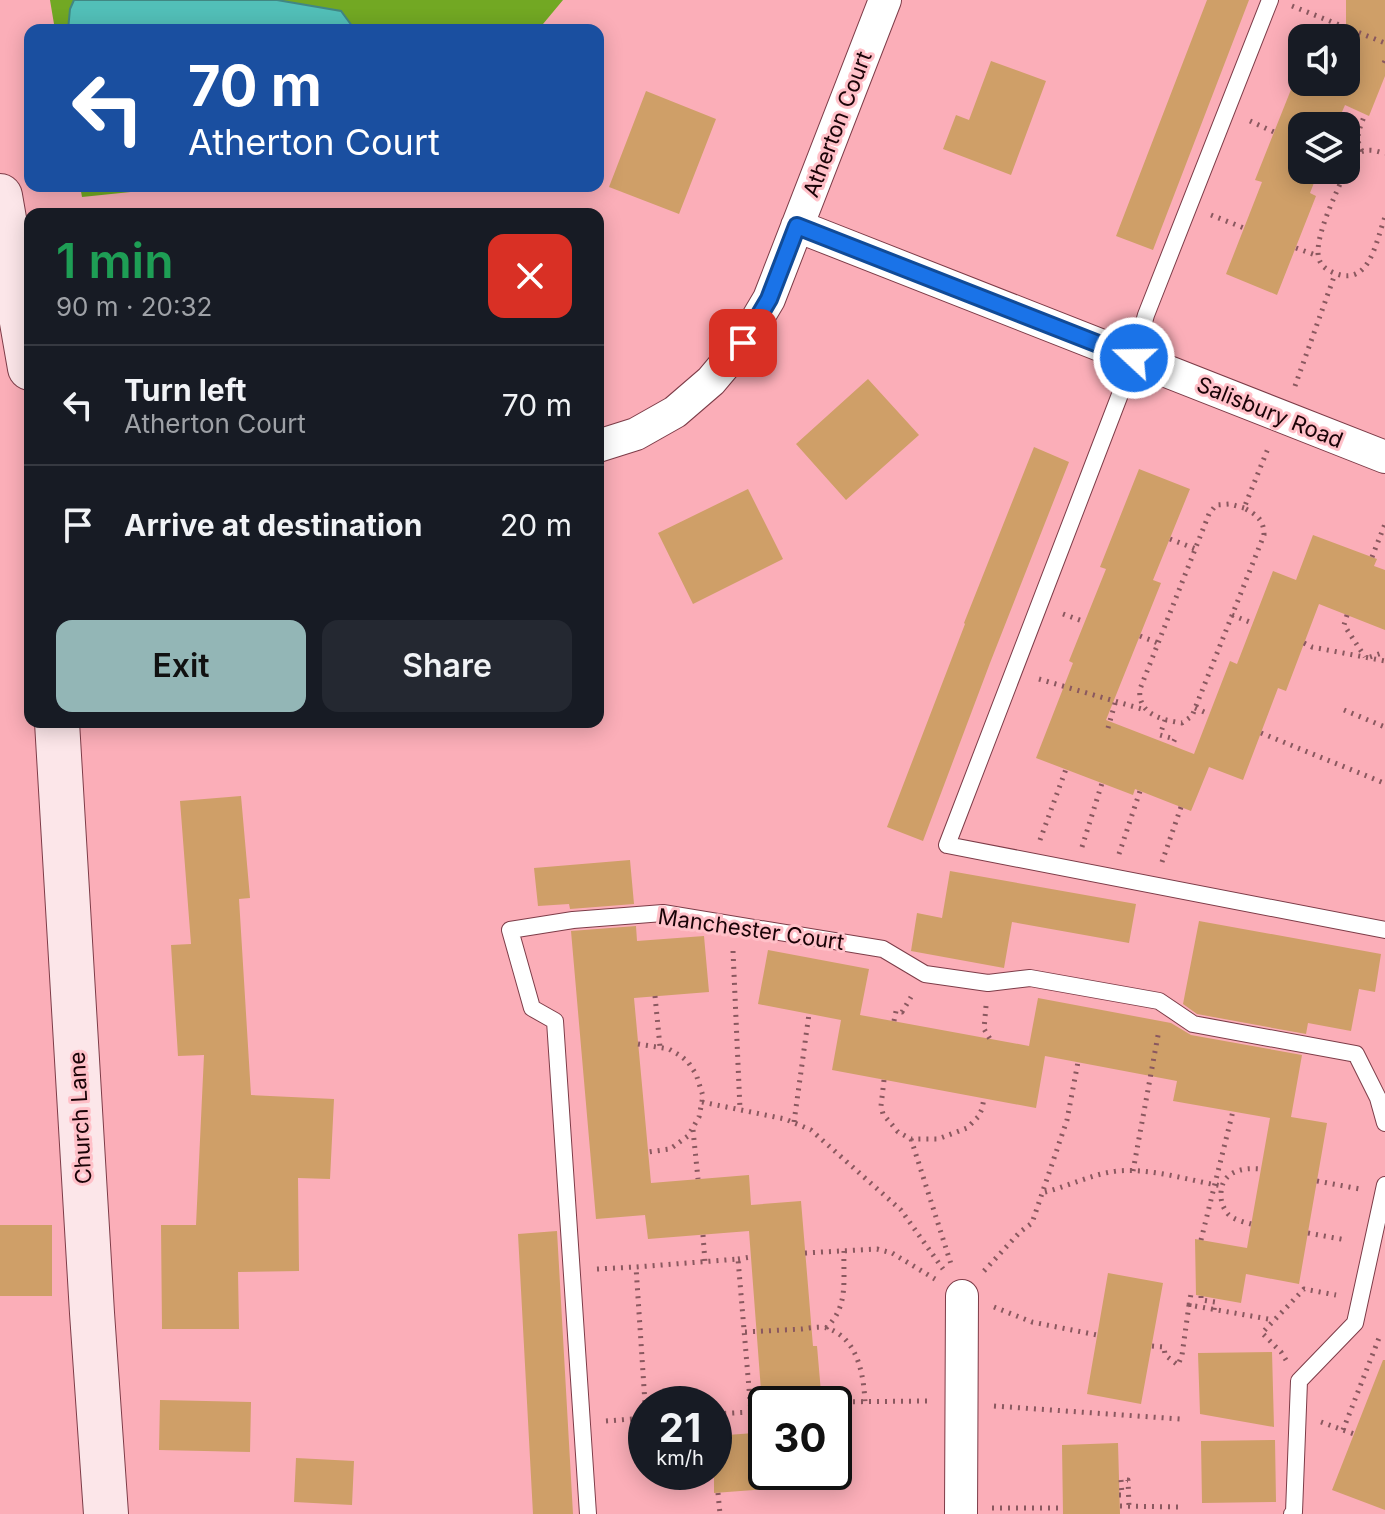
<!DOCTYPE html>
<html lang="en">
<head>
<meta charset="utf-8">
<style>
	:root { --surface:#171b24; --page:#242831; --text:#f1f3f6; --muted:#9ea1a6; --line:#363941; --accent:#93b6b6 }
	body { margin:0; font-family:Inter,sans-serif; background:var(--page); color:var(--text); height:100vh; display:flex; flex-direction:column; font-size:30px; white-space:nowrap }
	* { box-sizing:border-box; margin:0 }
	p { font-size:26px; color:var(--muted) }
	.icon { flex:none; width:44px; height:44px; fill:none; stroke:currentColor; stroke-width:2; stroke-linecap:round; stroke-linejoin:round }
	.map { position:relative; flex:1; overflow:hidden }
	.details { position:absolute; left:24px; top:208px; width:580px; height:520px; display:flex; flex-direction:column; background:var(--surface); border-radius:16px; box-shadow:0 4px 20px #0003 }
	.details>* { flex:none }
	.hud { position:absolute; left:24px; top:24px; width:580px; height:168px; border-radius:16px; box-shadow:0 4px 20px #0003; background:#1a4fa0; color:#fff; overflow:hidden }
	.controls { position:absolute; left:1288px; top:24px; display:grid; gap:16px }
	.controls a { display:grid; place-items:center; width:72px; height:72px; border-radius:16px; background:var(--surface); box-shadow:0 4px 20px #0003; font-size:40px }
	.speed { position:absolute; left:628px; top:1386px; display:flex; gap:16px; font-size:40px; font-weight:700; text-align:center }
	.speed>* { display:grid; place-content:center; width:104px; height:104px; border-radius:50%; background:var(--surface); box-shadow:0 4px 20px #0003; line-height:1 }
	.speed small { font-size:20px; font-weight:400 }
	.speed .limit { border:4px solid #111; border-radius:12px; background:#fff; color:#111 }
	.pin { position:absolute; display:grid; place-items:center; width:68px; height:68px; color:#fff; margin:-34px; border-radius:16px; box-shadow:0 4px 12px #0006 }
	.me { position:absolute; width:88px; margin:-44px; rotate:291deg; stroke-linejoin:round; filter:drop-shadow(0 0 6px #0008) }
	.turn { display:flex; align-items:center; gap:28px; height:168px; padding:0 32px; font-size:36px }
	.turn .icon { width:104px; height:104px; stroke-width:2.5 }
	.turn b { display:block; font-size:56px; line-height:68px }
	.round { display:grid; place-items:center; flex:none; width:84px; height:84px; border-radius:16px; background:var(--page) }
	.overview { display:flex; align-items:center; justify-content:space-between; height:136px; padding:0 32px }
	h1 { font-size:48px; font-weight:600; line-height:60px; color:#1e9e55 }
	.cta { display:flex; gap:16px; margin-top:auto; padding:16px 32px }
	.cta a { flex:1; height:92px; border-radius:16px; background:var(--accent); color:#111; font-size:32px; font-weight:600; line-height:92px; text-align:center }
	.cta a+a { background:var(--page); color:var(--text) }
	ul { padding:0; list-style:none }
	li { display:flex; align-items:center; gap:24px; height:120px; padding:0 32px; border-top:2px solid var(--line) }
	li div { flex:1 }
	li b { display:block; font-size:30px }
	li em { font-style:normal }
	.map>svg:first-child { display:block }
	.forest { fill:#72a823 }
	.water { fill:#52bfb8; stroke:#418783; stroke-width:2 }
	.building { fill:#cf9f68 }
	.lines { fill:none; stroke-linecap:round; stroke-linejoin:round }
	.lane-casing { stroke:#7d3c48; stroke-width:18 }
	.street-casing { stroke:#7d3c48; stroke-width:34 }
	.secondary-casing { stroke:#7d3c48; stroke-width:46 }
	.path { stroke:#8a585f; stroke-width:5; stroke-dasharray:2 6; stroke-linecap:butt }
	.lane { stroke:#fff; stroke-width:16 }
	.street { stroke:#fff; stroke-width:32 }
	.secondary { stroke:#fce6e9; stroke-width:44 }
	.route-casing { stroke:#114b97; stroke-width:20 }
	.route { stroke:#1a73e8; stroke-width:14 }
	.labels { text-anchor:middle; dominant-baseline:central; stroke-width:6; stroke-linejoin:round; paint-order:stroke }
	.street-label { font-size:22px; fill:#1a0307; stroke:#ffc0c8 }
</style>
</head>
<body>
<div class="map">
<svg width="1385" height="1514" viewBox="0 0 1385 1514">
	<rect width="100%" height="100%" fill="#fbaeb8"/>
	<path class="forest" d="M50 0H563L538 30H55Z
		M80 186H189L82 197Z"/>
	<path class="water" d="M74 0H277L341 11 355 30H68L70 9Z"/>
	<path class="building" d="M1207 0H1249L1153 250 1116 236Z
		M1346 0H1385V76L1369 116 1345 105 1336 126H1302V170H1319L1310 193 1316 196 1277 295 1226 274 1262 182 1255 180 1294 82H1346Z
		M991 61 1046 81 1011 175 943 149 956 115 969 120Z
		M646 91 716 119 679 214 609 187Z
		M868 379 919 435 846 500 796 444Z
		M1034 447 1069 462 990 663 923 841 887 827 965 624 964 623Z
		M1139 469 1190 489 1153 580 1161 583 1106 720 1194 754 1230 661 1237 664 1273 571 1296 580 1313 535 1377 559 1374 566 1385 570V630L1319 604 1286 691 1278 688 1243 780 1209 767 1191 811 1135 789 1133 795 1036 758 1073 663 1069 661 1106 569 1100 567Z
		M748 489 783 559 693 604 658 533Z
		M241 796 250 898 239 899 251 1095 334 1099 330 1179 298 1178 299 1271 238 1272 239 1329H162L161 1225H196L204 1055 178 1056 171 945 191 944 180 801Z
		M630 860 634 904 570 909 569 904 538 906 534 868Z
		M950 871 1136 904 1129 943 1012 922 1004 968 911 951 917 913 942 918Z
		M1199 921 1381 954 1375 992 1359 989 1351 1031 1308 1023 1306 1034 1197 1014 1183 1004Z
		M636 926 637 941 704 936 709 992 634 998 651 1183 749 1175 751 1205 801 1201 813 1346H817L822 1404H762L749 1231 648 1239 645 1215 596 1219 571 931Z
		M768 950 869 969 860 1015 1029 1046 1038 998 1171 1023 1191 1035 1302 1055 1291 1117 1327 1123 1299 1284 1246 1274 1241 1303 1196 1295 1195 1239 1247 1248 1270 1118 1173 1101 1177 1081 1045 1056 1036 1108 832 1070 841 1020 758 1004Z
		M0 1225H52V1296H0Z
		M557 1231 573 1514H533L518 1234Z
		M1108 1273 1163 1283 1141 1404 1087 1394Z
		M1272 1352 1274 1427 1200 1414 1198 1353Z
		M1383 1360H1385V1510L1332 1490Z
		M160 1400 251 1402 250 1452 159 1450Z
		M766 1432V1489L714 1493V1436Z
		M1275 1440 1276 1502 1202 1503 1201 1441Z
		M1118 1443 1120 1514H1063L1062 1445Z
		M296 1458 354 1461 352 1505 294 1502Z"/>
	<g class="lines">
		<defs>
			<path id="lane" d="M1270 0 1146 315 1134 358 947 845 1385 930
				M588 1514 555 1021 532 1008 510 930 573 920 663 913 883 949 925 974 988 983 1030 978 1159 1001 1193 1024 1356 1054 1378 1098 1385 1123
				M1292 1514 1294 1512 1299 1381 1355 1323 1385 1185"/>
			<path id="street" d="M797 226 1385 457
				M598 446 636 434 675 412 711 381 743 343 769 299 885 0
				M961 1514 962 1296"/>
			<path id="secondary" d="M0 196 30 368
				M57 722 92 1313 106 1514"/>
		</defs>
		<use href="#lane" class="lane-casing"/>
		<use href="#street" class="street-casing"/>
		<use href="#secondary" class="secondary-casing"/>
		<path class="path" d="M1292 6 1385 43
			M1384 63 1385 61
			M1250 121 1274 132
			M1362 151C1354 138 1360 128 1365 114
			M1346 169C1353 151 1367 146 1385 154
			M1346 170C1337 192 1318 229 1318 252 1318 261 1322 267 1330 271 1369 291 1375 244 1385 217
			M1211 215 1244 228
			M1296 248 1318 256
			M1295 386 1335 274
			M1244 508 1230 504 1216 505 1209 514 1140 689C1137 714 1162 720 1182 723L1192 716 1264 535C1264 520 1257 515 1244 508L1269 446
			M1170 539 1196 549
			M1372 557 1385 524
			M1063 614 1085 622
			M1232 615 1252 623
			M1347 615 1344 625 1365 657
			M1140 636 1158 643
			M1304 643 1312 647 1385 661
			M1370 657 1385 652
			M1039 679 1145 710
			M1195 708 1209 714
			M1344 710 1385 727
			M1165 720 1160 735 1175 739 1172 745
			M1108 728 1116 700
			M1261 733 1384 783
			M1040 840 1066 769
			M1082 847 1102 783
			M1119 854 1140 791
			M1162 862 1181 807
			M733 951 740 1109
			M655 996 660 1047
			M986 1006 984 1029 990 1039
			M894 1021 896 1011 902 1012 911 997
			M638 1044 669 1049 681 1056 688 1062 696 1074 703 1096 699 1117 688 1136 670 1149 648 1152
			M884 1080 881 1106 883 1114 898 1132 911 1139H938L967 1128 978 1117 982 1109 984 1098
			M702 1102 785 1119 811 1130 901 1210 943 1269
			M794 1122 809 1014
			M693 1130 698 1179
			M911 1139 951 1264
			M1133 1171 1159 1030
			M1317 1181 1360 1189
			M1045 1192C1069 1186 1092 1174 1117 1171 1152 1168 1187 1180 1222 1186
			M1251 1224C1244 1222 1234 1220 1228 1214 1224 1209 1221 1203 1221 1196 1220 1172 1241 1167 1261 1169
			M1308 1233 1346 1240
			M703 1235 705 1262
			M1201 1240 1233 1111
			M805 1253 877 1249 892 1253 935 1279
			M738 1259 751 1257
			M597 1269 636 1267
			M984 1271 1020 1232 1032 1223 1067 1120 1078 1062
			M1201 1296V1300L1215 1302 1214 1310
			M1189 1305 1191 1294
			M994 1307 1032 1322 1097 1335
			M826 1328C849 1306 843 1281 844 1251
			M745 1332C764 1331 783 1330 802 1329 810 1328 820 1326 827 1328 858 1338 864 1376 865 1403
			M1152 1346 1164 1347 1165 1355 1178 1365 1182 1355 1189 1305 1274 1320
			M1286 1360 1281 1352 1262 1333 1304 1289 1336 1295
			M821 1402 928 1401
			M994 1406 1180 1419
			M751 1412 762 1411
			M646 1418 636 1267 738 1259 751 1412 714 1414
			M606 1421 645 1418
			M1321 1422 1354 1434
			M1343 1430 1379 1338
			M718 1493 720 1514
			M1119 1495H1122L1121 1480H1128L1129 1507
			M1120 1506 1183 1507
			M992 1508H1063"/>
		<use href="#lane" class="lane"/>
		<use href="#street" class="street"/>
		<use href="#secondary" class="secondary"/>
	</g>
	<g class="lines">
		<defs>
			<path id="route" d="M743 343 769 299 797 226 1134 358"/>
		</defs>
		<use href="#route" class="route-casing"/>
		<use href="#route" class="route"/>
	</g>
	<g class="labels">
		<g class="street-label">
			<text transform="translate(837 124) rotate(-69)">Atherton Court</text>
			<text transform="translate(1270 412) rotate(22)">Salisbury Road</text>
			<text transform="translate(751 929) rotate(8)">Manchester Court</text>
			<text transform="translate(80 1118) rotate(-93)">Church Lane</text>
		</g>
	</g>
</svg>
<div class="controls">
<a><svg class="icon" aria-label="sound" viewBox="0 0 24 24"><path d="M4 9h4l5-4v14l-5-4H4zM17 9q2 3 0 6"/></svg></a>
<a><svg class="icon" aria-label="layers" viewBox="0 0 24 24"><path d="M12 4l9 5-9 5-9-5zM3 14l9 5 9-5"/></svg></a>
</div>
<div class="speed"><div>21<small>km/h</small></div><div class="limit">30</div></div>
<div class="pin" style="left:743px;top:343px;background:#d93025"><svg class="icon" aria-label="arrive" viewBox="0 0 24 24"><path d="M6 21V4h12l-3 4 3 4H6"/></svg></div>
<svg class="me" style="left:1134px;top:358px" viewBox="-20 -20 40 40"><circle r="17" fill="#1a73e8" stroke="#fff" stroke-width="3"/><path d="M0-11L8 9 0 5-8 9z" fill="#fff"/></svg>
<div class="hud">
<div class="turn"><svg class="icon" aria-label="left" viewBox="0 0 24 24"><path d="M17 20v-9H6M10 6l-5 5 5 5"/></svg><div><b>70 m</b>Atherton Court</div></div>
</div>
<section class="details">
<div class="overview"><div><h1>1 min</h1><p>90 m · 20:32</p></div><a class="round" style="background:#d93025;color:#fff"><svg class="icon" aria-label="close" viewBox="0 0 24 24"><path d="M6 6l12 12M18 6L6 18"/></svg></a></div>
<ul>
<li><svg class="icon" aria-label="left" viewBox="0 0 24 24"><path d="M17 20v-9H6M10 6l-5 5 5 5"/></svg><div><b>Turn left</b><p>Atherton Court</p></div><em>70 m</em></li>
<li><svg class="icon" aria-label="arrive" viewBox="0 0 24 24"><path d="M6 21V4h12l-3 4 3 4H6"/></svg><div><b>Arrive at destination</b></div><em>20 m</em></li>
</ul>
<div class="cta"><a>Exit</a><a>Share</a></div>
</section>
</div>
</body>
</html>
